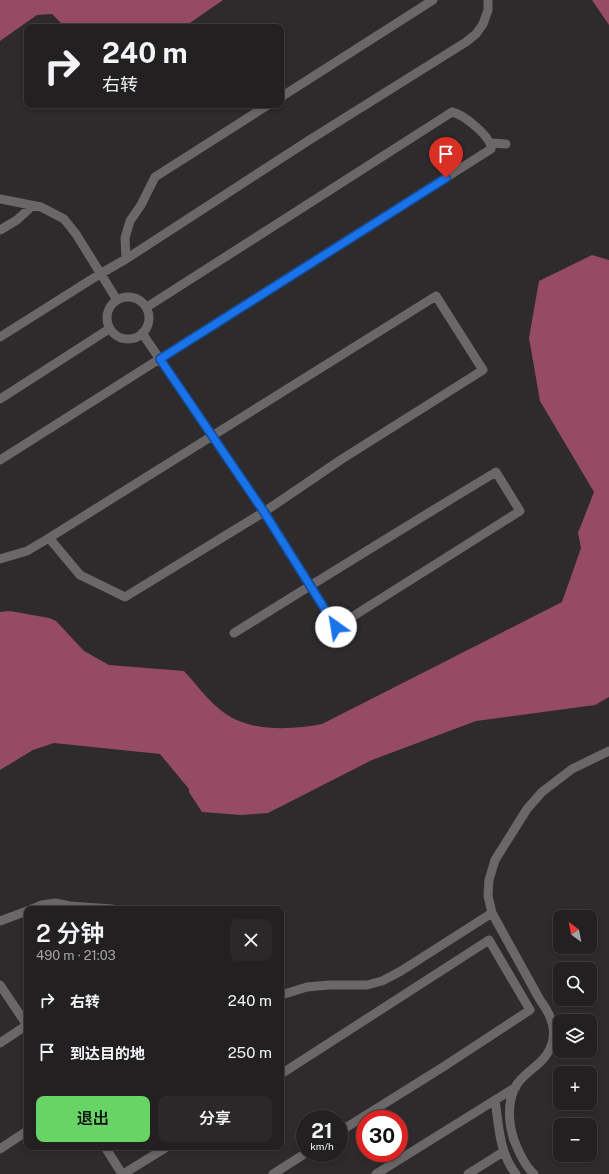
<!DOCTYPE html>
<html lang="zh">
<head>
<meta charset="utf-8">
<style>
	:root { --surface:#232021; --page:#2b282a; --text:#f1f3f6; --muted:#a3a3a5; --line:#403e3f; --accent:#67d465 }
	body { margin:0; font-family:"Public Sans","Noto Sans SC",sans-serif; background:var(--page); color:var(--text); height:100vh; display:flex; flex-direction:column; font-size:15px; white-space:nowrap }
	* { box-sizing:border-box; margin:0 }
	p { font-size:13px; color:var(--muted) }
	.icon { flex:none; width:22px; height:22px; fill:none; stroke:currentColor; stroke-width:2; stroke-linecap:round; stroke-linejoin:round }
	.map { position:relative; flex:1; overflow:hidden }
	.panel { position:absolute; left:24px; top:906px; width:260px; height:244px; display:flex; flex-direction:column; background:var(--surface); border-radius:8px; box-shadow:0 2px 6px #0003,0 0 0 1px var(--line) }
	.panel>* { flex:none }
	.banner { position:absolute; left:24px; top:24px; width:260px; height:84px; border-radius:8px; box-shadow:0 2px 6px #0003,0 0 0 1px var(--line); background:#232021; color:var(--text); overflow:hidden }
	.needle { width:26px; rotate:328deg }
	.tools { position:absolute; left:553px; top:910px; display:grid; gap:8px }
	.tools a { display:grid; place-items:center; width:44px; height:44px; border-radius:8px; background:var(--surface); box-shadow:0 2px 6px #0003,0 0 0 1px var(--line); font-size:20px }
	.speed { position:absolute; left:296px; top:1110px; display:flex; gap:8px; font-size:20px; font-weight:700; text-align:center }
	.speed>* { display:grid; place-content:center; width:52px; height:52px; border-radius:50%; background:var(--surface); box-shadow:0 2px 6px #0003,0 0 0 1px var(--line); line-height:1 }
	.speed small { font-size:10px; font-weight:400 }
	.speed .limit { border:6px solid #d22; background:#fff; color:#111 }
	.pin { position:absolute; display:grid; place-items:center; width:34px; height:34px; color:#fff; margin:-41px -17px; border-radius:50% 50% 50% 0; rotate:-45deg; box-shadow:0 0 4px #0007 }
	.pin .icon { rotate:45deg }
	.me { position:absolute; width:44px; margin:-22px; rotate:328deg; stroke-linejoin:round; filter:drop-shadow(0 0 3px #0008) }
	.turn { display:flex; align-items:center; gap:14px; height:84px; padding:0 12px; font-size:18px }
	.turn .icon { width:52px; height:52px; stroke-width:2.5 }
	.turn b { display:block; font-size:28px; line-height:34px }
	.round { display:grid; place-items:center; flex:none; width:42px; height:42px; border-radius:8px; background:var(--page) }
	.headline { display:flex; align-items:center; justify-content:space-between; height:68px; padding:0 12px }
	h1 { font-size:24px; font-weight:600; line-height:30px }
	.button { display:flex; gap:8px; margin-top:auto; padding:8px 12px }
	.button a { flex:1; height:46px; border-radius:8px; background:var(--accent); color:#111; font-size:16px; font-weight:600; line-height:46px; text-align:center }
	.button a+a { background:var(--page); color:var(--text) }
	ul { padding:0; list-style:none }
	li { display:flex; align-items:center; gap:12px; height:52px; padding:0 12px }
	li div { flex:1 }
	li b { display:block; font-size:15px }
	li em { font-style:normal }
	.map>svg:first-child { display:block }
	.forest { fill:#954b63 }
	.lines { fill:none; stroke-linecap:round; stroke-linejoin:round }
	.minor { stroke:#6b6768; stroke-width:9 }
	.route-casing { stroke:#114b97; stroke-width:10 }
	.route { stroke:#1a73e8; stroke-width:7 }
</style>
</head>
<body>
<div class="map">
<svg width="609" height="1174" viewBox="0 0 609 1174">
	<rect width="100%" height="100%" fill="#2f2b2c"/>
	<path class="forest" d="M0 0H223L184 27H65L52 14 37 15 0 41Z
		M592 0H609V25Z
		M592 255 609 260V697L595 705 476 721 372 760 268 813 241 815 202 812 189 792V789L160 754 54 743 33 750 0 770V612L10 611 49 618 56 621 84 651 109 665 184 671C196 684 208 701 223 712 249 732 291 730 322 724L562 602 581 548 578 533 594 492 540 401 529 338 539 281Z"/>
	<g class="lines">
		<path class="minor" d="M281 97 433 0
			M491 143 506 144
			M0 199 41 207 64 219 76 234 117 300
			M0 230 17 220 32 206
			M126 259 125 238 130 221 141 205 155 177 268 105
			M107 318a21 21 0 1 1 42 0a21 21 0 1 1-42 0Z
			M142 333 264 512 336 627 520 511 496 472C408 525 321 579 234 633
			M0 337 100 274 126 259 311 139 466 42 476 34 483 24 488 10V0
			M0 399 109 329
			M0 460 491 149C492 137 463 114 452 112L147 307
			M0 559 27 551 49 538 436 296 483 370 342 459 264 512 125 597 80 575 49 538
			M32 909 42 905 55 903 70 906 112 909
			M0 921 27 911
			M0 985 27 1025
			M281 995 307 987 329 985H367L382 981 401 971 492 913
			M0 1043 27 1025
			M281 1074 489 940 530 1010 443 1067 339 1132
			M495 1100C499 1126 499 1153 516 1174
			M105 1147 122 1174
			M0 1149 27 1131
			M123 1174 167 1147
			M273 1174 306 1153
			M376 1174 516 1087
			M468 1174 503 1152
			M534 1174C524 1165 519 1152 514 1140 508 1122 507 1100 517 1084 523 1076 530 1071 537 1065 560 1045 557 1022 540 1000L492 913 488 896 489 880 495 860 527 809 542 792 572 769 609 751"/>
	</g>
	<g class="lines">
		<defs>
			<path id="route" d="M336 627 264 512 160 359 446 178"/>
		</defs>
		<use href="#route" class="route-casing"/>
		<use href="#route" class="route"/>
	</g>
</svg>
<div class="tools">
<a><svg class="needle" viewBox="-14 -14 28 28"><path d="M0-13l5 13h-10z" fill="#e53935"/><path d="M0 13l5-13h-10z" fill="#a3a3a5"/></svg></a>
<a><svg class="icon" aria-label="search" viewBox="0 0 24 24"><circle cx="10" cy="10" r="6"/><path d="M15 15l6 6"/></svg></a>
<a><svg class="icon" aria-label="layers" viewBox="0 0 24 24"><path d="M12 4l9 5-9 5-9-5zM3 14l9 5 9-5"/></svg></a>
<a>+</a>
<a>−</a>
</div>
<div class="speed"><div>21<small>km/h</small></div><div class="limit">30</div></div>
<div class="pin" style="left:446px;top:178px;background:#d93025"><svg class="icon" aria-label="arrive" viewBox="0 0 24 24"><path d="M6 21V4h12l-3 4 3 4H6"/></svg></div>
<svg class="me" style="left:336px;top:627px" viewBox="-20 -20 40 40"><circle r="19" fill="#fff"/><path d="M0-13L10 11 0 6-10 11z" fill="#1a73e8"/></svg>
<div class="banner">
<div class="turn"><svg class="icon" aria-label="right" viewBox="0 0 24 24"><path d="M7 20v-9h11M14 6l5 5-5 5"/></svg><div><b>240 m</b>右转</div></div>
</div>
<section class="panel">
<div class="headline"><div><h1>2 分钟</h1><p>490 m · 21:03</p></div><a class="round"><svg class="icon" aria-label="close" viewBox="0 0 24 24"><path d="M6 6l12 12M18 6L6 18"/></svg></a></div>
<ul>
<li><svg class="icon" aria-label="right" viewBox="0 0 24 24"><path d="M7 20v-9h11M14 6l5 5-5 5"/></svg><div><b>右转</b></div><em>240 m</em></li>
<li><svg class="icon" aria-label="arrive" viewBox="0 0 24 24"><path d="M6 21V4h12l-3 4 3 4H6"/></svg><div><b>到达目的地</b></div><em>250 m</em></li>
</ul>
<div class="button"><a>退出</a><a>分享</a></div>
</section>
</div>
</body>
</html>
